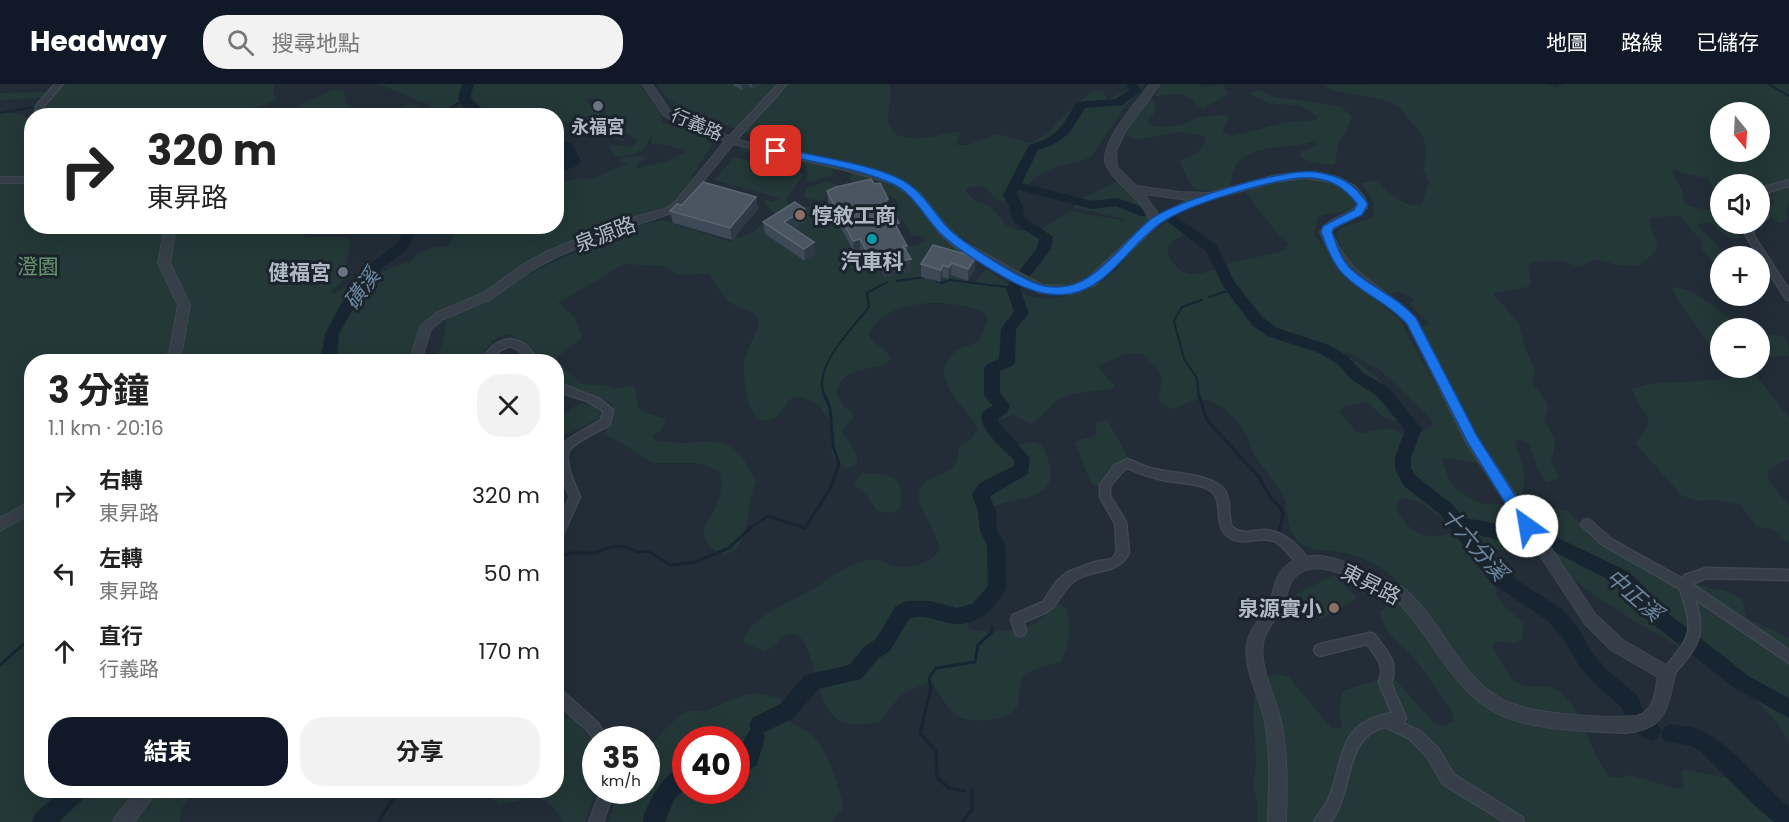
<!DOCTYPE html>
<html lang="zh-TW">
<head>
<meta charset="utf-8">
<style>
	:root { --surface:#fff; --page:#f2f2f2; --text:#222; --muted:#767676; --accent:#111827 }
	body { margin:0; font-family:Poppins,"Noto Sans TC",sans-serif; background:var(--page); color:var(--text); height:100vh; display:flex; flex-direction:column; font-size:22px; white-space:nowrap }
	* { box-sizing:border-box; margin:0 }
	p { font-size:20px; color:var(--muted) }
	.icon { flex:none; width:33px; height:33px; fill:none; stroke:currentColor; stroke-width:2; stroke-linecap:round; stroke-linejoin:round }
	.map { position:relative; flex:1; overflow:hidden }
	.side { position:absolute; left:24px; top:270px; width:540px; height:444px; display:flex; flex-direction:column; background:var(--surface); border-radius:24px; box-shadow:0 6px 24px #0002 }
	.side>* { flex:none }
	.top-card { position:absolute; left:24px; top:24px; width:540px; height:126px; border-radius:24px; box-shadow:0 6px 24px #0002; background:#fff; color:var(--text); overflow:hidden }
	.needle { width:39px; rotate:162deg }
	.fabs { position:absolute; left:1710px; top:18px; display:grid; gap:12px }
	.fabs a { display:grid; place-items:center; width:60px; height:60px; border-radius:50%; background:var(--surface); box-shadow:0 6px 24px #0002; font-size:30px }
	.speed { position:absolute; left:582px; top:642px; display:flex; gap:12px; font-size:30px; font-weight:700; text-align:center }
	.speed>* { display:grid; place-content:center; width:78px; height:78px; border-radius:50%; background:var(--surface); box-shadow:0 6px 24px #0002; line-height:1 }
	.speed small { font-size:15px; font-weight:400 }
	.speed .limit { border:9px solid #d22; background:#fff; color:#111 }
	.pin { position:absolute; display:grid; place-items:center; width:51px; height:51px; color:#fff; margin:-26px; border-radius:12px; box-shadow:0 3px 9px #0006 }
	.me { position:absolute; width:66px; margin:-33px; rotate:328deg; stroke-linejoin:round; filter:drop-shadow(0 0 4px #0008) }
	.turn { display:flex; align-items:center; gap:21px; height:126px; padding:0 24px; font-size:27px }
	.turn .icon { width:78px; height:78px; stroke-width:2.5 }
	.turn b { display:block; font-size:42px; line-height:51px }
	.round { display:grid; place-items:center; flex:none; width:63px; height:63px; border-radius:24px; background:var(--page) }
	.head { display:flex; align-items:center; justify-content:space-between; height:102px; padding:0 24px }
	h1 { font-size:36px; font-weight:700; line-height:45px }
	.button { display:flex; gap:12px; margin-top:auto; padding:12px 24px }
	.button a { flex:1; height:69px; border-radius:24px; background:var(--accent); color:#fff; font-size:24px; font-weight:700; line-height:69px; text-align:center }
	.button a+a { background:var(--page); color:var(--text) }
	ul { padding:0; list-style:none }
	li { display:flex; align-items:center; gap:18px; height:78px; padding:0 24px }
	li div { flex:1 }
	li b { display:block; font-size:22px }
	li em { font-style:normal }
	header { display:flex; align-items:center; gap:36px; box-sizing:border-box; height:84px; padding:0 30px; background:var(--accent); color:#fff }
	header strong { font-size:28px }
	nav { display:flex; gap:33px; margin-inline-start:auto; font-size:21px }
	.search { width:420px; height:54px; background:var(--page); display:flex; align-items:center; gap:15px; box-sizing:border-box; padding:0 21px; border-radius:24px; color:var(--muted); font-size:22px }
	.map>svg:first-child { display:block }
	.green { fill:#243838; fill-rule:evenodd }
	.water { fill:#172533 }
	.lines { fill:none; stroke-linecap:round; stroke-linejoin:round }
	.stream-far1 { stroke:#172533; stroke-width:2 }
	.stream { stroke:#172533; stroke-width:3 }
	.river { fill:#172533; fill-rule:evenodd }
	.minor-casing { stroke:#3f4851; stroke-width:3 }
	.tertiary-casing { stroke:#3f4851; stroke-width:2 }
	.minor { fill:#363f48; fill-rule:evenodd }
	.tertiary { fill:#363f48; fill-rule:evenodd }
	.wall { fill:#3d4956 }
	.shaded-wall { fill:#2d3945 }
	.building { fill:#495662; stroke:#596571; stroke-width:1.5 }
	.route { fill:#1a73e8; stroke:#114b97; stroke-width:1.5 }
	.worship-dot { fill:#6b7280; stroke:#1b242c; stroke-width:2 }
	.education-dot { fill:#8d6e63; stroke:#1b242c; stroke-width:2 }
	.culture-dot { fill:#0f9aa8; stroke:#1b242c; stroke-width:2 }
	.labels { text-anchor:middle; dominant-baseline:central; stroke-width:6; stroke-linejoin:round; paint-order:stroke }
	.far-street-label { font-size:18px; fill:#b0bac4; stroke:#1b242c }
	.far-poi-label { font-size:18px; font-weight:bold; fill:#b0bac4; stroke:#1b242c }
	.poi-label { font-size:21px; font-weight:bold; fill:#b0bac4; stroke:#1b242c; text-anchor:end }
	.street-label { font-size:21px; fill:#b0bac4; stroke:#1b242c }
	.park-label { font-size:21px; fill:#69936f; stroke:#1b242c }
	.water-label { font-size:22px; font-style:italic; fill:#6b87a1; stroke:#1b242c }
</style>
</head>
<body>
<header>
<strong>Headway</strong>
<div class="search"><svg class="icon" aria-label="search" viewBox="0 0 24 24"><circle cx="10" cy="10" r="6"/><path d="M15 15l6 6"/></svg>搜尋地點</div>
<nav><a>地圖</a><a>路線</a><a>已儲存</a></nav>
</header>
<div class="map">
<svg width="1789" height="738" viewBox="0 0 1789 738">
	<rect width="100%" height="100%" fill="#222d37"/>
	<path class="green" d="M54 0H274L273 9 277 15 260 24 258 31 51 32 44 30 48 17 42 14 0 16V9L47 8Z
		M378 0H462L465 3 460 9V17L433 32 429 21Z
		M473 0H639L661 30 662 38 703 51 712 61 691 93 694 98 675 119 664 126 575 158 493 205 438 229 423 242 410 277H339C338 268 336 254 338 245 344 222 368 212 372 189H379L411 177 417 170 432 163H447L454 151 469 143 556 142 557 100 578 94 591 95 628 79 619 77 622 73 644 72 645 75 637 81 638 84 664 78 684 69 683 66 667 61 651 60 652 52 648 56 646 63C639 69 624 74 614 72L610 61 631 63 636 59 637 55 606 40 605 20 597 14H589L585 18 592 20V26L600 25 598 40 616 52 624 54V57L587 48 572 38H557L556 32C527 31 489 40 471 12Z
		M657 0H889C896 19 880 33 895 50 914 60 939 50 960 48L956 61H968L997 50 1031 59 1046 51 1063 32 1094 6 1104 7 1106 15H1110L1128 5 1127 0H1144L1127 20 1091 73C1074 81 1054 80 1038 92 1027 101 1015 116 1000 118 985 108 992 99 967 104L966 107 974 116 991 123 1007 142C1039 156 1046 139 1071 127L1125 137 1124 135 1074 124 1075 119C1087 110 1101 107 1113 99H1119L1148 128V140L1086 197 1069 203 1038 204 949 145 921 116 873 88 809 71 727 42 710 39 679 24 664 10Z
		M1162 0H1196L1204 3 1222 0 1229 10 1203 25C1196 22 1194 16 1188 13 1176 7 1166 13 1154 12Z
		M1547 0 1557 4 1564 0H1789V118L1787 123V137L1780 139 1772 135C1769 128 1769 123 1775 117L1768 112 1781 103 1777 100 1760 108V100H1735L1726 97 1727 100H1720V109L1713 105 1708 94 1690 91 1674 86 1673 90 1682 106 1684 119C1698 129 1716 119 1720 140L1735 148 1740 153C1725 160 1721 143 1709 138L1697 141 1727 172H1720V192L1715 180 1701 165 1703 159 1680 132 1652 133 1649 136C1654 165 1669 159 1638 182L1616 181 1597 175 1579 183 1563 177 1532 178 1528 181 1531 199 1528 203 1495 209 1494 211 1519 239 1524 261 1535 286 1532 299 1546 317 1548 324 1544 337C1555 351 1558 359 1551 376L1559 394 1547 398 1538 387 1530 361 1521 355 1515 358C1522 378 1528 393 1521 413L1516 415 1483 365 1419 242 1429 240 1410 220 1414 215 1399 207 1391 210C1365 194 1346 180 1336 150 1344 136 1363 141 1374 131L1373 118 1361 99 1375 96C1389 107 1403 126 1422 120L1429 97 1423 86C1428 64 1428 56 1412 39 1407 34 1402 25 1396 21 1377 10 1336 12 1324 1ZM1720 28H1760V68H1720Z
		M334 6 344 7 346 19 359 28 397 24 413 19 425 27 426 31H291C300 17 319 12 334 6Z
		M1258 6 1276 13 1340 22 1352 33 1345 50 1339 57 1335 80C1327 82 1306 78 1299 72L1302 68 1316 61 1314 57C1293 65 1256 60 1239 77 1233 83 1232 96 1229 104 1193 109 1193 110 1180 77 1193 70 1204 69 1205 52L1178 48 1137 56 1127 52 1126 49 1147 16 1151 15 1156 19 1153 31 1147 38 1150 41 1164 43 1186 40 1197 33 1225 31 1229 34 1222 48 1233 52 1286 38 1317 36V32L1299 21 1269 20 1250 10Z
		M5 28 24 31 31 38V94L0 95V29Z
		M743 61 832 83 833 91 814 97H806L808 91 806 82 742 67 740 65Z
		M734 73 804 90 786 115 788 120 814 123 828 119 838 138 889 127 899 120C885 100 862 111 849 95L851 90 855 89 891 97 916 117 966 170 964 174 945 172 940 198 942 193 948 195 951 191 974 199 986 185C1001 193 1017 208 1033 213 1059 219 1096 205 1115 187 1120 182 1124 175 1129 169 1141 158 1155 147 1168 136H1170L1185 149 1169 160C1167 170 1168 175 1175 181 1192 200 1212 184 1231 179 1249 174 1268 171 1286 166L1288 159 1279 152 1245 108C1276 99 1307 85 1338 101 1347 105 1354 109 1358 119 1350 132 1331 126 1318 133L1314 150 1344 190 1399 235 1479 379C1466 379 1455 373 1442 375L1449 396 1456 405 1474 416 1483 420H1501L1513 430 1538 431 1555 425 1566 426 1603 460 1622 473 1641 482 1665 484 1684 495 1712 505 1723 506 1742 515 1747 534 1789 554V657C1751 593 1679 566 1619 527 1606 518 1593 511 1581 501 1566 489 1553 478 1535 470 1523 465 1495 467 1480 467L1495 498 1496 510 1506 524 1524 539 1522 556 1515 559 1496 558 1492 562C1499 573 1505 588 1515 597 1527 607 1547 597 1560 608 1585 629 1589 668 1609 692L1620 694 1631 691 1678 705 1684 703 1681 689 1684 685 1735 696 1784 738H1257V718L1253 701 1256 679 1253 626 1255 607 1270 592 1278 590 1289 593 1331 644H1342C1340 631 1337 617 1344 606L1392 592 1435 640 1443 642 1454 637 1452 628C1440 611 1429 593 1416 577 1401 559 1386 554 1380 528L1400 514 1402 506C1393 486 1363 473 1342 468 1324 465 1311 470 1296 455 1286 444 1289 426 1283 412 1275 396 1261 383 1252 367 1249 362 1249 355 1246 350 1238 336 1221 318 1205 316 1191 314 1183 322 1170 325L1161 319 1159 314 1162 295 1157 284 1143 270H1126L1097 282 1114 301 1113 304C1098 308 1072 307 1058 316 1048 323 1039 337 1030 340L1014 331 996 336 994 340 1010 362 1032 358 1042 361C1046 367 1048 375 1050 383 1060 421 993 413 981 430L982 452 992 472 998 508 989 525 968 539V542C977 553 1025 546 1036 539 1046 533 1048 522 1062 521L1067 525C1071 545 1070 560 1061 578 1051 581 1034 584 1026 590 1017 599 1021 610 1018 620 1012 639 969 640 956 631 945 623 940 607 930 598L902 610 879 638C867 640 854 643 842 638 812 626 817 549 791 550 783 550 773 564 765 568L743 558C748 533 791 518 811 506 830 495 845 480 868 476 879 474 888 481 899 483 914 485 931 478 940 466 936 447 920 428 919 414 917 391 948 395 957 377 958 373 959 367 959 363L971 355 978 345C967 322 921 291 958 266 964 262 973 261 979 257L987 238V231L983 228C952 214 885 213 869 251 874 262 887 263 890 275 878 291 846 276 836 309L844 323 851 327 854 333 842 347C848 358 870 379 847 385L834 376C827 360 835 341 823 327 820 322 814 318 808 316 783 305 789 328 773 335 748 346 743 298 744 283 744 265 758 252 759 235 751 225 739 225 729 218 719 210 718 198 708 190L681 191 663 182 624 180 558 219 575 233 582 254 557 273 558 279 582 300 605 301 614 305 634 301 638 322 642 328 664 334 666 337 660 347 652 351 654 356C663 357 673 359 683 359 701 358 722 353 737 368 745 375 750 387 756 396 755 401 753 405 752 409 748 425 748 462 730 469 717 474 702 457 704 445 706 437 712 432 715 424 721 413 723 400 720 388L711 383 697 379H653L609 352 605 348 614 337 612 321C597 305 573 311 557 296L556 278 541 277 530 264 511 250C492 251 488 263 480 277L431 278 442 263 446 237 453 230 481 219 533 188 609 152 651 138 662 136 730 158 735 152 740 154 753 148 775 129 765 120V116L772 118 780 114 714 96ZM902 136 912 151 923 153 925 158 867 175 854 169 844 150ZM1347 268 1380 286 1431 335 1433 341 1423 347 1406 351 1387 344 1363 349 1356 347 1341 330 1340 327 1344 323 1367 318C1384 333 1389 344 1412 332L1375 291 1344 269ZM1404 415C1421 415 1431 427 1443 436L1450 435 1459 447C1430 458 1410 452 1396 424L1398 418Z
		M0 97H31L32 142 309 143 303 148 305 153H344L349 155C353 168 341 179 348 192L330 208 335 210 347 202 349 203C343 232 325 244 331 277L32 278V706L113 707 118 712 127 707H144L115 738H0Z
		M827 97 836 100 839 107 819 117 804 114 806 105Z
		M1675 203C1703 207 1720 232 1745 244H1720V277L1678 216 1672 205Z
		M1760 249C1779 255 1789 244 1789 272L1760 273Z
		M1726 284H1750L1789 334V375L1768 386 1769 397 1789 422V459L1772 445 1757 443 1740 421 1713 416 1696 417 1681 411 1635 359C1662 329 1641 334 1632 305L1648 300 1728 295 1731 290Z
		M582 319 599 324 600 334 570 349 557 352 556 333C569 331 572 321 582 319Z
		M1104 336 1108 337 1129 375 1096 403 1090 397 1075 359C1081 353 1091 356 1097 349L1095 339Z
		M862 390C890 389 906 390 900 425L893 429 877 427 868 413 853 399Z
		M1334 491 1357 514 1320 536 1296 510Z
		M755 609 780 614 786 622 787 636C795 641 805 645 812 651 826 662 842 707 843 725L831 738H608L619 707 646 706 647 665 669 641 686 627H706L743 611ZM686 656H736V706H686Z
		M571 631 595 660 597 707 585 738H563C545 705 531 714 500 721L492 715 490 707 556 706 557 641Z
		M155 707H194L182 724 180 738H127Z"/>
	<path class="water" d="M556 53 572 60 581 77 577 82 557 89Z"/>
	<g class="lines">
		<path class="stream-far1" d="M1768 0 1789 12
			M0 29 35 23
			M441 32 464 15
			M897 197 924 193
			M936 197 942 199 950 196 1013 204
			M1209 213 1233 205
			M825 314C811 282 851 247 869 223L867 209 887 198
			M1199 314 1197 294 1184 275 1174 237 1182 223 1202 216"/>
		<path class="stream" d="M1199 312 1207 336 1258 392 1270 413 1281 424 1283 431 1279 448
			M556 474 571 469H595L614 462 627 463 637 468 648 467 671 481 695 478 729 464 751 443 768 432 805 444 830 405 839 380 833 362 830 324 825 312
			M0 581 32 553
			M965 707 949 704 937 694 936 667 920 649 931 604 929 594 936 584 975 578 978 561 992 548V543
			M378 738 399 706
			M962 738 972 726V706"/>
		<path class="river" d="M462 0H474L470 14 489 32H475L460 18 458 15Z
			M1126 0H1138L1141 7 1122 21 1085 24C1070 49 1067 57 1038 66L1022 99 1092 117 1117 114 1151 126 1153 129 1151 132H1141L1116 122 1092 125 1019 106 1017 111 1023 122 1024 133 1053 153 1051 165 1020 205 1029 229 1016 245 1015 278 1012 282 1000 287V309L1010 321 1007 329 998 335 999 339 1030 374 1028 390 990 412 996 428 997 447 1005 459 1006 504C997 523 978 542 955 540 939 538 924 529 909 535L890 567 879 574 861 595 818 605 794 634 763 649 765 653 757 681 736 694V671L741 668 745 653 751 645 749 641 752 634 780 620 805 591 849 581 865 562 876 555 895 523 902 519 909 517H930L957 524 972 520 988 502 987 461 980 447 978 428 972 410 980 399 1014 382V376C1005 367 977 344 982 330 983 326 989 324 993 322L984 311V284L987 280 999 275 1001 245 1014 227 1006 204 1037 164 1039 155 1013 138 1009 122 1003 111 1029 61C1061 51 1059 45 1077 18L1115 15 1129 6Z
			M1172 130 1217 161 1234 197 1262 233 1277 244 1329 261 1348 272 1362 288 1389 304 1422 345 1411 373V384L1416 392 1453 421 1463 434 1484 437 1518 447 1554 452 1627 487 1644 502 1664 526 1750 593 1789 614V634L1736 605 1650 538 1632 514 1615 499 1551 466 1518 461 1474 450 1503 487 1562 525 1577 542 1592 568 1607 586 1637 611 1643 626 1658 640 1661 647 1658 654 1651 657 1644 654 1628 639 1622 624 1593 598 1578 580 1563 554 1548 537 1491 499 1441 431 1404 402 1395 385V373L1405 346 1377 312 1352 296 1338 280 1319 269 1267 252 1252 241 1223 202 1206 167 1167 137 1165 134Z
			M406 142H419L407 166 381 185 350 230 339 250 336 278H320L325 250 339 223 371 179 397 160Z
			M1671 640C1679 641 1687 642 1695 644 1727 654 1762 701 1789 723V738H1774L1754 721 1701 668 1691 662 1664 657 1661 650 1664 643Z
			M686 678V704L674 716 665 738H643C644 720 668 685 686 678Z
			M62 706H88L85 713 59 738H32L35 730Z"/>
		<defs>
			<path id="minor" d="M55 0H63L44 22 43 32H35L36 22Z
				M779 0H787L735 57H729V53Z
				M1789 96V102L1771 107 1766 111 1768 133 1753 147 1754 152 1789 206V216L1786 215 1746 152 1745 146 1751 140H1760V108L1765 103Z
				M510 255C525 257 531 266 539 278H528L519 266 510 262 499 267 491 278H481C488 265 496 257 510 255Z
				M556 298 600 315 613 326 610 341C600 346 574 358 569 367 563 377 576 403 580 413L560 457 556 459V441L570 413C549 359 555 363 601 336L603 327 587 317 556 307Z
				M1127 375C1136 378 1144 383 1154 385 1172 390 1214 389 1225 407 1232 418 1227 432 1232 443 1244 452 1252 446 1265 446 1284 447 1302 464 1311 480L1309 483C1298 487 1287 463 1274 457 1259 451 1244 463 1229 453 1211 442 1227 414 1208 405 1196 399 1181 399 1167 397 1153 394 1140 390 1127 384L1123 387 1110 402V412L1126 438 1129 469C1117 491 1097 484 1077 495 1065 502 1061 514 1053 523 1047 530 1032 534 1024 538L1026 547 1024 551 1020 552 1016 551 1011 535 1013 531 1043 518 1057 497 1068 488 1095 478 1112 475 1117 468 1115 439 1100 413V401L1115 381Z
				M1587 435 1591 437 1611 455 1683 495 1685 491 1706 484 1789 486V496L1706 494 1692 500 1789 566V579L1695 515C1708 556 1695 564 1671 594L1667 596 1663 594 1661 590 1663 586C1691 551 1695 551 1680 505L1603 461 1583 443 1581 440 1583 437Z
				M1370 549 1374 550C1387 568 1399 577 1391 599L1406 634 1403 639 1420 647 1438 664 1453 690 1522 733 1524 738H1505L1443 700 1428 674 1410 655 1385 643C1342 653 1354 710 1330 738H1314C1318 729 1326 723 1329 714 1346 673 1336 639 1392 629L1379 599C1385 580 1378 575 1367 560L1320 572 1316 570 1314 566 1316 562 1320 560Z
				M556 603 560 605 598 639 608 656H596V658L588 647 556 618Z
				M601 706H614L603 738H589Z"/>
			<path id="tertiary" d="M642 0H652L670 27 689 38 742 57 838 78 900 95 920 109 948 144 964 158 1042 201 1070 202 1087 195 1150 136C1142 118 1127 107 1114 93 1110 88 1106 83 1105 77 1103 54 1137 18 1150 0H1160L1125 48 1116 67 1117 83 1136 102 1179 108 1209 109 1276 91 1305 88 1320 89 1338 93 1355 102 1365 114 1367 124 1361 130 1333 145 1332 148C1349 193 1385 202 1416 234L1477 353 1595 530 1623 556 1673 585 1675 590C1668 624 1665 646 1626 649 1585 647 1522 647 1488 624 1448 598 1431 550 1397 517 1388 509 1376 505 1365 500 1344 491 1313 473 1294 494 1287 501 1288 511 1284 519 1279 533 1265 545 1263 559 1259 586 1276 612 1281 638 1288 671 1287 705 1286 738H1268C1269 705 1271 671 1265 638 1260 612 1243 586 1247 559 1250 542 1266 531 1271 515 1274 505 1275 494 1282 486 1307 458 1348 478 1375 490 1386 495 1398 499 1407 507 1442 539 1460 593 1503 616 1531 631 1605 634 1637 632 1654 627 1655 608 1658 593L1611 566 1585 540 1467 360 1407 239 1384 218 1347 191 1327 164 1320 148C1330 131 1348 133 1357 121L1354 113 1344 104 1330 98 1305 94 1276 98 1208 116 1186 124 1160 139 1095 201 1071 210 1040 209 956 164 940 150 912 113 892 99 836 84 733 60 683 122 672 129 630 143 556 173 532 186 491 215 444 235 431 245 421 278H409L420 243 436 229 483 209 524 180 548 167 622 137 664 125 675 118 725 57 681 42 663 31ZM1144 110 1189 116 1159 131Z
				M0 93H32V99H0Z
				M165 142H176L170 179 190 221 182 266 177 278H164L170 266 178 221 158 179Z
				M32 416V429L0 447V434Z
				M138 706H158L134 738H113L116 732Z"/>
		</defs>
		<use href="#minor" class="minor-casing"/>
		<use href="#tertiary" class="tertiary-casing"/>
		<use href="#minor" class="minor"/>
		<use href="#tertiary" class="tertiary"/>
	</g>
	<path class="wall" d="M733 0H761L753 5 749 2 742 6 733 1Z
		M874 100 888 121 899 147 907 162V168L911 175V187L885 193 880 184 870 186 860 167 854 169 828 119 827 107Z
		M756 113 758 125 732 156 673 139 670 127 682 121Z
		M806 137 794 145 815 170 805 177 765 150 763 138Z
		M933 161 975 185 968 197 951 191 948 195 942 193 940 198 921 193V180Z"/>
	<path class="shaded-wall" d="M741 0H749V2L742 6Z
		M752 0H761L753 5Z
		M756 113 758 125 732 156 730 144Z
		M805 125 806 137 785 150 784 138Z
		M860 155V167L854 169 853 157Z
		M814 158 815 170 805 177 804 165Z
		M880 172V184L870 186V174Z
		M976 173 975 185 968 197V185Z
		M911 175V187L885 193V181Z
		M952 179 951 191 948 195 949 183Z
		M943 181 942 193 940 198 941 186Z"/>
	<path class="building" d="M871 95 874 100 880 99 888 115 886 116 899 139 895 140 907 162H903L911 175 885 181 880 172 870 174 860 155 853 157 827 107 836 103Z
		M703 98 756 113 730 144 670 127 677 120 682 121Z
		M795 118 805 125 784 138 814 158 804 165 763 138Z
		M933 161 976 173 968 185 952 179 949 183 943 181 941 186 921 180Z"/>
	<path class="route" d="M776 63C812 72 868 79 900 95 921 105 932 126 947 143 961 158 1016 192 1035 199 1045 203 1056 204 1067 202 1097 198 1127 154 1151 135 1175 117 1287 83 1316 88 1341 92 1354 99 1368 120L1362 131 1334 144 1332 148C1337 162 1341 176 1352 186 1372 204 1398 213 1416 234L1477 352 1532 438 1534 442 1532 446H1522L1468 359 1407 240C1389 219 1362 210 1343 190 1332 178 1327 164 1321 148L1323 142 1354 126 1357 120C1346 105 1331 95 1312 94 1280 92 1188 120 1161 139 1130 160 1109 204 1069 210 1055 212 1042 210 1029 205 1010 199 956 165 941 150 924 133 914 109 891 99 854 83 811 78 772 69L771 67Z"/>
	<g class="worship-dot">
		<circle cx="598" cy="22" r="6"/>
		<circle cx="343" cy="188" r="6"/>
	</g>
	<g class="education-dot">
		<circle cx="800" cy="131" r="6"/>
		<circle cx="1334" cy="524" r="6"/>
	</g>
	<circle class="culture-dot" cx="872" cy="155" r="6"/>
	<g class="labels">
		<g class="far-street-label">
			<text transform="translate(697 40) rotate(23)">行義路</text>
		</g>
		<g class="far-poi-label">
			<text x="598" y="42">永福宮</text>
		</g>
		<g class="poi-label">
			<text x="812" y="131" text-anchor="start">惇敘工商</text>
			<text x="872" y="177" text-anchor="middle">汽車科</text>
			<text x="331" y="188">健福宮</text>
			<text x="1322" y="524">泉源實小</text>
		</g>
		<g class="street-label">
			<text transform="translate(605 150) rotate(-21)">泉源路</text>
			<text transform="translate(1371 500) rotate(27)">東昇路</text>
		</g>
		<g class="park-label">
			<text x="38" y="182">澄園</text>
		</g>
		<g class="water-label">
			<text transform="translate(362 205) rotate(-54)">磺溪</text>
			<text transform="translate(1474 460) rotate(49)">十六分溪</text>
			<text transform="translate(1634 511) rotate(41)">中正溪</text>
		</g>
	</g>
</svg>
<div class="fabs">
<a><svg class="needle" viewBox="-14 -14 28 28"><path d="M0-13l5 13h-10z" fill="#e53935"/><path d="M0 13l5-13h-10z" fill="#767676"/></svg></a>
<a><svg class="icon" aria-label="sound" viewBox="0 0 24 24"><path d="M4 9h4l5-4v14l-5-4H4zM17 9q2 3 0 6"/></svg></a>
<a>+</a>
<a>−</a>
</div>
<div class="speed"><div>35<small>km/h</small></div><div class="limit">40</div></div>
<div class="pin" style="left:776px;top:67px;background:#d93025"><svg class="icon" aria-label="arrive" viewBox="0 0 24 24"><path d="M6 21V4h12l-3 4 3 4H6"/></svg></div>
<svg class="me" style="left:1527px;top:442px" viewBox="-20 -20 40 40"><circle r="19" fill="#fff"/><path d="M0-13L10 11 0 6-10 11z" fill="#1a73e8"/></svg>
<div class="top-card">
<div class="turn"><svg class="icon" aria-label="right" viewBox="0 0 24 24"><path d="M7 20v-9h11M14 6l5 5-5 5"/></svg><div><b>320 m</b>東昇路</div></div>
</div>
<section class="side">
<div class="head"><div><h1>3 分鐘</h1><p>1.1 km · 20:16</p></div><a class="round"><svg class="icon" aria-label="close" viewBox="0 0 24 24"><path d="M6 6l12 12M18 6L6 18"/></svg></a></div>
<ul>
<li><svg class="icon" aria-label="right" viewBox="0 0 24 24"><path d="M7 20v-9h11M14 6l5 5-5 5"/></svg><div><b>右轉</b><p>東昇路</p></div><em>320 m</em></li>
<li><svg class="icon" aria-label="left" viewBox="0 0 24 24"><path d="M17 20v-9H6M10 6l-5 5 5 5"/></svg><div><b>左轉</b><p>東昇路</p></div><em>50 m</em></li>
<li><svg class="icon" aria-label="ahead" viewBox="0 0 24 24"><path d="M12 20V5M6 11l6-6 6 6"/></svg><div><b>直行</b><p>行義路</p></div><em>170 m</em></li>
</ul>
<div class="button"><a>結束</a><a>分享</a></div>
</section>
</div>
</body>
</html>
